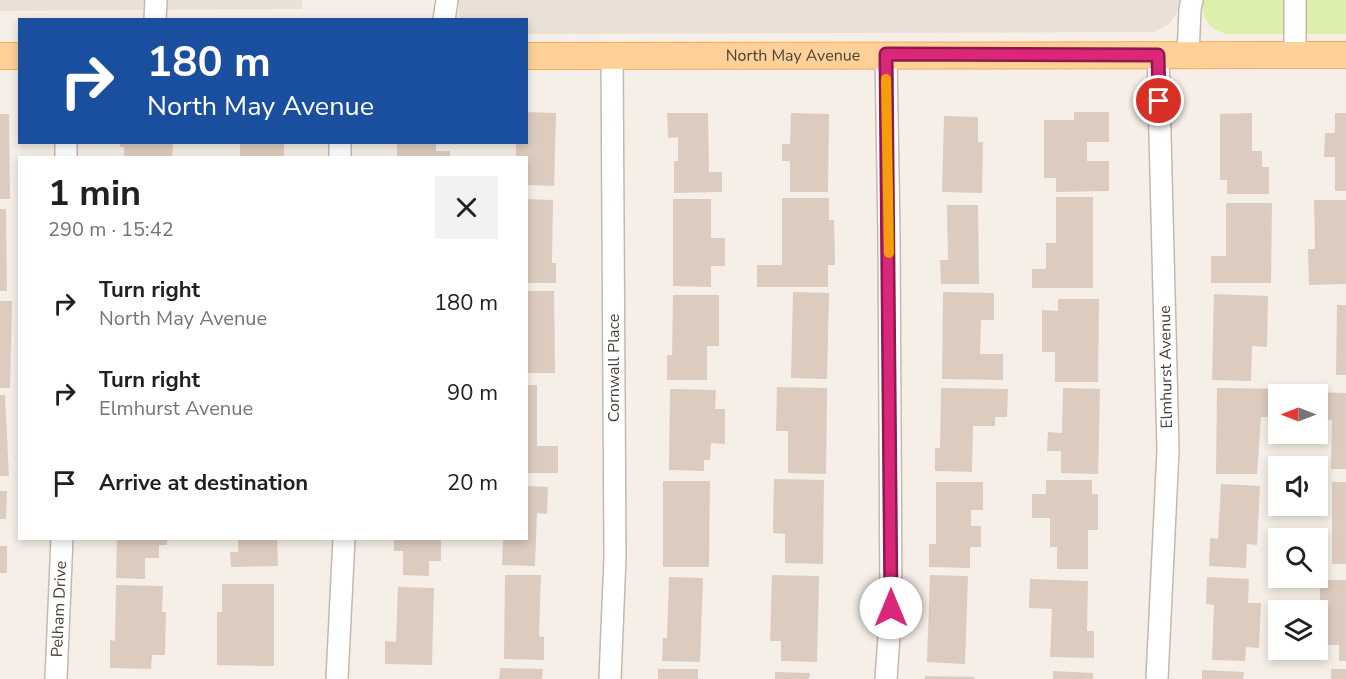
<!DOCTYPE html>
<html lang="en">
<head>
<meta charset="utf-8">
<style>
	:root { --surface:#fff; --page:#f2f2f2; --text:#202124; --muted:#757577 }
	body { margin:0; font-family:"Nunito Sans",sans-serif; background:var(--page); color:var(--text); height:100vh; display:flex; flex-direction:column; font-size:22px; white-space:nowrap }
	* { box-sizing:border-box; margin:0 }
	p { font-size:20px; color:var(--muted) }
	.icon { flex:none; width:33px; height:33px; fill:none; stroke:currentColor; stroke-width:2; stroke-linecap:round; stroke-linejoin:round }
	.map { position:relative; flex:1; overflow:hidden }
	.side { position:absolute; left:18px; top:156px; width:510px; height:384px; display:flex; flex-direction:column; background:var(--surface); border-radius:0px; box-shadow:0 3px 9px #0003 }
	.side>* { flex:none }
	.banner { position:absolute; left:18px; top:18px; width:510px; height:126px; border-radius:0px; box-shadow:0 3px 9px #0003; background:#1a4fa0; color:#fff; overflow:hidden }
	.needle { width:39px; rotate:270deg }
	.buttons { position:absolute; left:1268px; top:384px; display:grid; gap:12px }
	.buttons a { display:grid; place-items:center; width:60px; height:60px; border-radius:0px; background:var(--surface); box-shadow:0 3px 9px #0003; font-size:30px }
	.pin { position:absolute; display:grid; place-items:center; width:51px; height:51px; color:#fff; margin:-26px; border:3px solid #fff; border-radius:50%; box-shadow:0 2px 6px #0007 }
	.me { position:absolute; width:66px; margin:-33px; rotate:0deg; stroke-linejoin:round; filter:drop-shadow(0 0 4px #0008) }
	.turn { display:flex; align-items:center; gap:21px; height:126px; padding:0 30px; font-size:27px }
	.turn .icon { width:78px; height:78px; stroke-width:2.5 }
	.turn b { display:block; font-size:42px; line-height:51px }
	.round { display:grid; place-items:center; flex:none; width:63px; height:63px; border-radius:0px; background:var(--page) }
	.overview { display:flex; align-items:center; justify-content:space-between; height:102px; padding:0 30px }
	h1 { font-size:36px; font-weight:700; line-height:45px }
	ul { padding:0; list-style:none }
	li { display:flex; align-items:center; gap:18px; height:90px; padding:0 30px }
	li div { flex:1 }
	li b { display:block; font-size:22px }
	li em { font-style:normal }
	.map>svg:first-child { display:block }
	.residential { fill:#eae0d5 }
	.green { fill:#dcefac }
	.building { fill:#dcccbf }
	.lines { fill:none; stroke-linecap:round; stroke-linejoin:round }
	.minor-casing { stroke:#c6b8ac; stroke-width:24 }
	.major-casing { stroke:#f2ab5a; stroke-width:28 }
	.minor { stroke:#fff; stroke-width:21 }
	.major { stroke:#ffd198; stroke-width:26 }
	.route-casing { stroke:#8e194d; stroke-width:15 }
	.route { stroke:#db2777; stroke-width:10 }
	.slow { stroke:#f59e0b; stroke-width:10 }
	.labels { text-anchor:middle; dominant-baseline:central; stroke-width:5; stroke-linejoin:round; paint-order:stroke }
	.street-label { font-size:16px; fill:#4a3f35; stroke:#fff }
</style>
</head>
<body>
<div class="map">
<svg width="1346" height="679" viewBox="0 0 1346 679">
	<rect width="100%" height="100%" fill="#f6efe8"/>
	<path class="residential" d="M0 0H302V9L0 11Z
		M459 0H1180L1177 13 1169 24 1154 32 527 34 526 20 461 19 459 16Z"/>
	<path class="green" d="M1203 0H1346V34H1227C1209 29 1201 19 1203 0Z"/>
	<path class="building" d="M526 112 556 113 554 186 526 185V158H516V142H526Z
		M1074 112H1109V142H1087V161H1109V191L1056 192V178H1044V120H1074Z
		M667 113H708L709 172H722V192L674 193V161H678V137L668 138Z
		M791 113 829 114 828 192H790V161H782V144H790Z
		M1252 113V151H1262V167H1269V194H1227V180H1220V114Z
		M1335 113H1346V191H1335V157H1324L1325 133H1335Z
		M0 114H9L10 199H0Z
		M944 116 978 117V142H983L982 193 942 192Z
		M121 142H173L172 158H124V147H120Z
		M240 142H284V158H240Z
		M397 142H436V151H450V158H397Z
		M1056 197H1093V288H1032V269H1046V243H1056Z
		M782 198H829V220H834L835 265H828V287H757V265H782Z
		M526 199 553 200 552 263H556V283H526Z
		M673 199H711V238H725V266H711V287L673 286Z
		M1314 200H1346V284L1309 285 1308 249H1315Z
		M1226 203H1272L1271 283H1211V256H1226Z
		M947 205H978L979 284H941L940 260H948Z
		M0 209H6L7 291H0Z
		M526 291H554L555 373H526Z
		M793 292 829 293 827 379 791 378Z
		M943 292 994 293V320H981L980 354H1003V380L942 379Z
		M1214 294 1268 296 1267 347 1252 346 1251 381 1212 380Z
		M673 295H719V346H707V380H667V355H672Z
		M1058 299H1099L1098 382H1055V352H1042V310L1058 311Z
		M0 301H12L10 388H0Z
		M1337 305H1346V375H1336Z
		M526 385H537V446H558V473H526Z
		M777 387 827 388 826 474 788 473V431H776Z
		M941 388 1008 389 1007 417H995V426H973L972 472 935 471V448H940Z
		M1063 388 1100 389 1098 474 1061 473V451H1047L1048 432 1062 433Z
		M1217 388 1280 389 1278 417H1261L1257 474H1216Z
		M670 389 716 390 715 409H725V444L711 443 710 460H704V471L669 470Z
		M1310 392 1346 393V469H1331L1332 420H1317V394H1310Z
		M0 395H5L9 476H0Z
		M774 479 824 480 823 564 785 563V534L773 533Z
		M1046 480H1092V494H1098V530H1088V569H1057V547H1050V518H1032V494H1046Z
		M663 481H710L709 567H663Z
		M936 482H983V510H971V526H981V547H970V568L929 567V544H936Z
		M1332 482H1346V564H1332Z
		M1221 484 1260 486 1257 545 1247 544 1246 568 1209 566 1210 538 1218 539Z
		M526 486 548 487 547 514 537 513 535 566 502 565 503 538H526Z
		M0 491H7L6 519H0Z
		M117 538H167V545H159V558H145V579L116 578Z
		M238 538H277L278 566 231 567 230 552H238Z
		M394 538H441V561H429V576L403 575V551H394Z
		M0 546H7V573H0Z
		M505 575H541L539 636 544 637V660L504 659Z
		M772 575 819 576 817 662 781 661V641H770Z
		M930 575 968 576 965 664 927 662Z
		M669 577 703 578 700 662 662 661 663 638H667Z
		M1207 577 1249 579 1248 603H1261L1259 648 1246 647 1245 661 1212 660 1214 605 1206 604Z
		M1030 579 1088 581 1087 631H1094V658L1050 657 1052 609 1029 608Z
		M1320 580H1346V661H1339V645H1323L1324 600H1320Z
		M222 584H274V666L217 665V612H222Z
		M116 585 163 586 162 612H166L165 655H152L151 669 110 668V640L115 641Z
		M398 587 434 588 432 665 385 664V641L396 642Z
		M500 668 543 669 542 679H499Z
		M658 669H698V679H658Z
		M1331 669H1346V679H1331Z
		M1202 670 1244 672 1243 679H1202Z
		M1053 671 1093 673V679H1053Z
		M775 672 810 673 809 679H775Z
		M925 676 974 677V679H925Z"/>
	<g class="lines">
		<defs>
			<g id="minor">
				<path d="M1295 0V55"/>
				<path d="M155 20 156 0"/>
				<path d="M444 20 447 0"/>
				<path d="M1188 55 1190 9 1192 0"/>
				<path d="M340 142V158"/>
				<path d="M66 158V142"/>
				<path id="s1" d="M56 679 62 538"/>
				<path d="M337 679 344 538"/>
				<path d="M610 679 615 557 612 56"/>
				<path d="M886 679 891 608 889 236 886 54"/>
				<path d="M1157 679 1168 450 1158 55"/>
			</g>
			<g id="major">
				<path d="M0 56H20"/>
				<path id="s2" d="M526 56 1346 55"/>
			</g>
		</defs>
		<use href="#minor" class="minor-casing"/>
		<use href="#major" class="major-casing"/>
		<use href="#minor" class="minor"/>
		<use href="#major" class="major"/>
	</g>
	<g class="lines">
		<defs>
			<path id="route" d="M891 608 886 54 1158 55 1159 101"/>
		</defs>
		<use href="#route" class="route-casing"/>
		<use href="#route" class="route"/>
		<path class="slow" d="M886 79 889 253"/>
	</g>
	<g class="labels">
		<g class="street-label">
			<text stroke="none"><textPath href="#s2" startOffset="267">North May Avenue</textPath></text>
			<text transform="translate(1166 367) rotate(-91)">Elmhurst Avenue</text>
			<text transform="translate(614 368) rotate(-90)">Cornwall Place</text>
			<text stroke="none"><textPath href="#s1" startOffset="70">Pelham Drive</textPath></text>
		</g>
	</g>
</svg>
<div class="buttons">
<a><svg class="needle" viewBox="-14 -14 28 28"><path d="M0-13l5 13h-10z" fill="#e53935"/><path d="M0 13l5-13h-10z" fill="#757577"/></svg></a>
<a><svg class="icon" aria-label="sound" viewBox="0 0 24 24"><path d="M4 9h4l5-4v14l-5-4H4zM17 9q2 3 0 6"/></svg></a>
<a><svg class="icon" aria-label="search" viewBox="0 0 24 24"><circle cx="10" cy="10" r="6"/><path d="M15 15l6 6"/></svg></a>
<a><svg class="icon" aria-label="layers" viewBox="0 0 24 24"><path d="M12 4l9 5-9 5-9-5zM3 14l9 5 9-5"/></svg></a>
</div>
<div class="pin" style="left:1159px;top:101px;background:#d93025"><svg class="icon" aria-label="arrive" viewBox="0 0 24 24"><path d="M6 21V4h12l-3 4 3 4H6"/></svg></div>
<svg class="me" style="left:891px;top:608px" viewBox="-20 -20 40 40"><circle r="19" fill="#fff"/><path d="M0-13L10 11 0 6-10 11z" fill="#db2777"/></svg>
<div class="banner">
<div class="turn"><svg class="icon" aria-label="right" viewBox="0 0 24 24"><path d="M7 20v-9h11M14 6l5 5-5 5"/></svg><div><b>180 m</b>North May Avenue</div></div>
</div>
<section class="side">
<div class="overview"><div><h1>1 min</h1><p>290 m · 15:42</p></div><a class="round"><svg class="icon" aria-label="close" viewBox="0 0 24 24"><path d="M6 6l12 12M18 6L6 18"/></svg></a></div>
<ul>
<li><svg class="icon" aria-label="right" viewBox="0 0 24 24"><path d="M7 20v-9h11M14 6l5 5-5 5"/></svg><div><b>Turn right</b><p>North May Avenue</p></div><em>180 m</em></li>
<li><svg class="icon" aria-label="right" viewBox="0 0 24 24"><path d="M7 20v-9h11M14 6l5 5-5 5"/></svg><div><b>Turn right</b><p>Elmhurst Avenue</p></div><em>90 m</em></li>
<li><svg class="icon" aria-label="arrive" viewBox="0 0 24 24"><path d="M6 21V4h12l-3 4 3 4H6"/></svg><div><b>Arrive at destination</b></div><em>20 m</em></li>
</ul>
</section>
</div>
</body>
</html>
